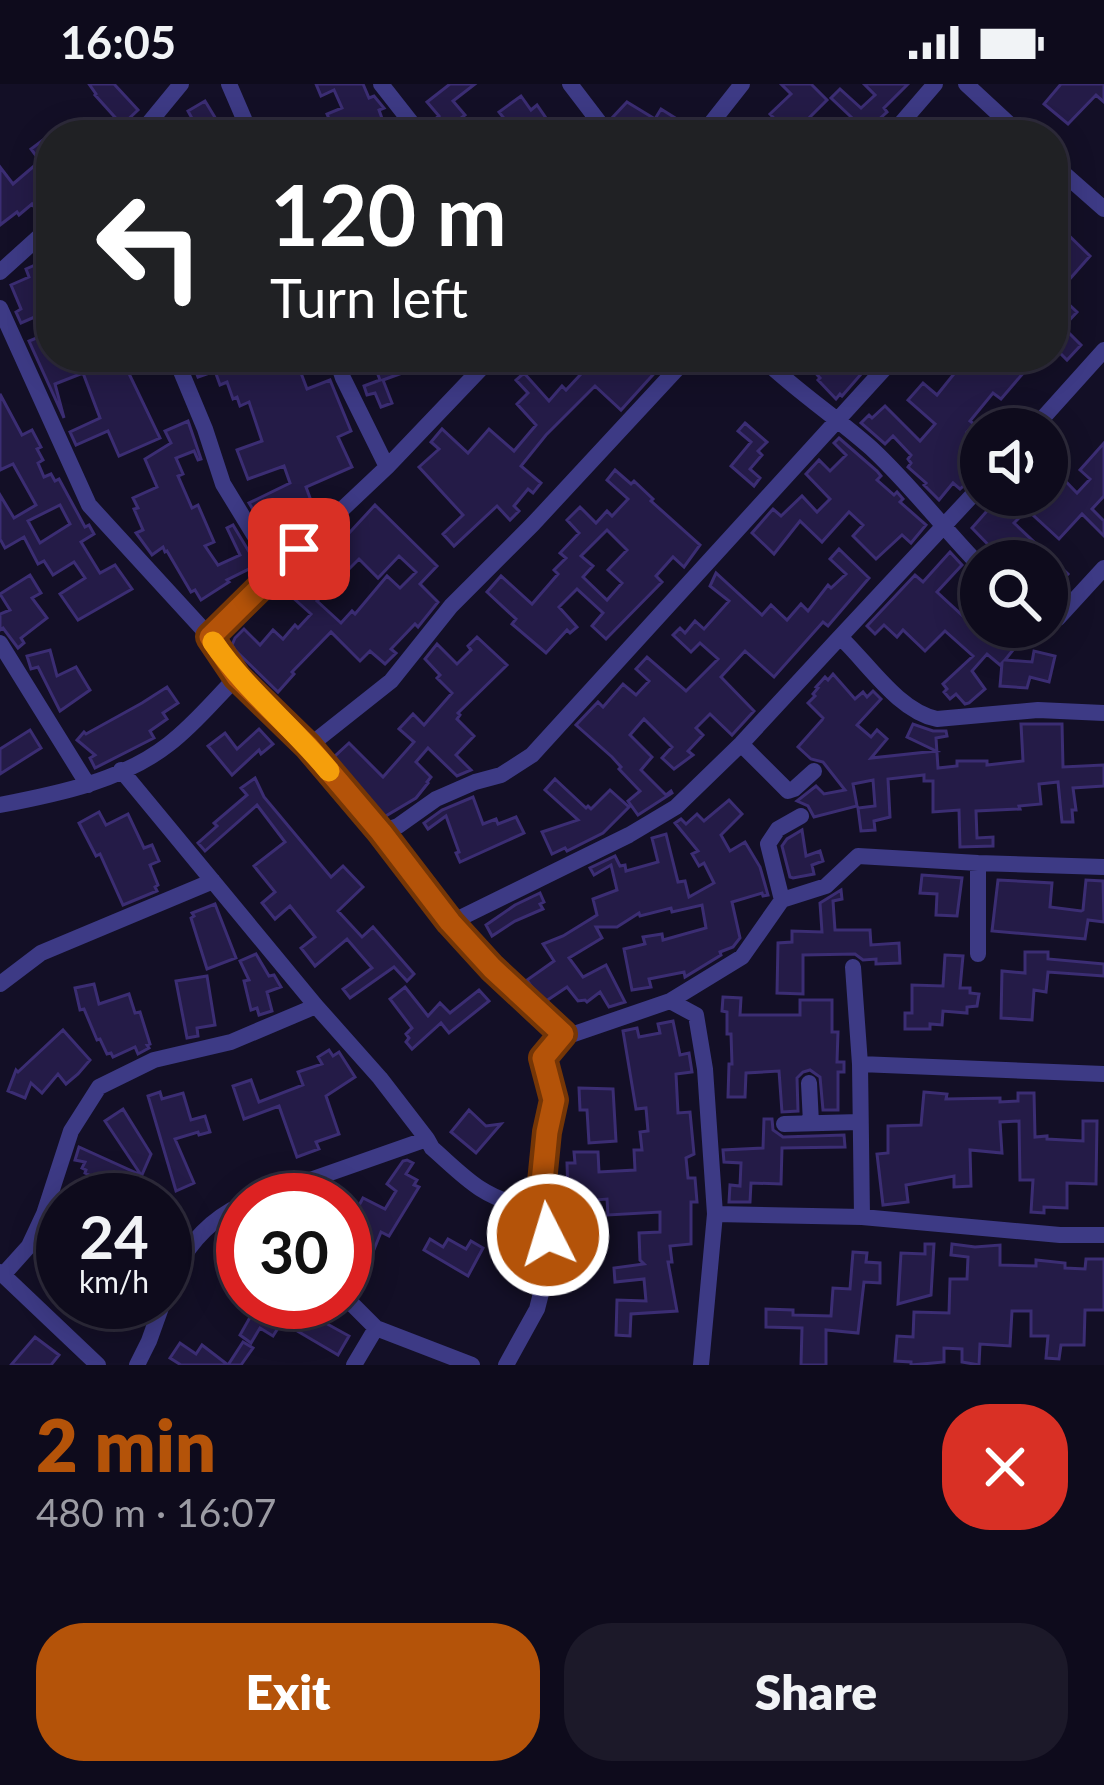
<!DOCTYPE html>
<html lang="en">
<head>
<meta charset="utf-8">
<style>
	:root { --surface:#0e0b1c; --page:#1c1929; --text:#f1f3f6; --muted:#9b9ba3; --line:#2e2b3b; --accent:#b45309 }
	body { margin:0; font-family:Lato,sans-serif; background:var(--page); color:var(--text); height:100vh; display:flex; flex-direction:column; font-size:45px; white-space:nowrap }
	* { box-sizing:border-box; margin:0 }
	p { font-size:39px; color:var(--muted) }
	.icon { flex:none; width:66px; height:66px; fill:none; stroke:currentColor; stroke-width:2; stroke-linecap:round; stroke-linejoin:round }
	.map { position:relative; height:1281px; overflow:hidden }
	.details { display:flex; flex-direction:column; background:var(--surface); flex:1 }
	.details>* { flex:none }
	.hud { position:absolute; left:36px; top:36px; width:1032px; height:252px; border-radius:48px; box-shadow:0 6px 30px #0003,0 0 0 3px var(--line); background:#202124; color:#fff; overflow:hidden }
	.tools { position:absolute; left:960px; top:324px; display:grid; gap:24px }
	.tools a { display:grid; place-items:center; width:108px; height:108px; border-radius:50%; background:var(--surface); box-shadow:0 6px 30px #0003,0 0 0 3px var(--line); font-size:60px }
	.speed { position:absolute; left:36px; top:1089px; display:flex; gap:24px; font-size:60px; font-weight:700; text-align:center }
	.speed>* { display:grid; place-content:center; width:156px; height:156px; border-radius:50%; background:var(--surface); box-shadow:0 6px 30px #0003,0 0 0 3px var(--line); line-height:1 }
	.speed small { font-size:30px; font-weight:400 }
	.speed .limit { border:18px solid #d22; background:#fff; color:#111 }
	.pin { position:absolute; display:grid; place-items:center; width:102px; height:102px; color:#fff; margin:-51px; border-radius:24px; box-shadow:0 6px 18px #0006 }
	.me { position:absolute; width:132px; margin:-66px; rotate:355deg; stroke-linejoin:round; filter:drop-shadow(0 0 9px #0008) }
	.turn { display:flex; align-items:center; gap:42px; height:252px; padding:0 36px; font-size:54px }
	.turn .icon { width:156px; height:156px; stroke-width:2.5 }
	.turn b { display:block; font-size:84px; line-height:102px }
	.round { display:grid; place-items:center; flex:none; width:126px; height:126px; border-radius:48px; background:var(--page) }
	.overview { display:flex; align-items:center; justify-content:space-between; height:204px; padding:0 36px }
	h1 { font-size:72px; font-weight:800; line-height:90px; color:var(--accent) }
	.primary-button { display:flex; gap:24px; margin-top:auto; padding:24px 36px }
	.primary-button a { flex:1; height:138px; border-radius:48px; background:var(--accent); color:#fff; font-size:48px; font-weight:800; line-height:138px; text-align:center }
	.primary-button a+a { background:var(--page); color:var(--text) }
	.status { display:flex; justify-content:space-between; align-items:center; height:84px; padding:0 60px; background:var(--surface); direction:ltr }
	.status svg { height:33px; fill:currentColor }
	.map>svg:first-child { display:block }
	.building { fill:#241b47; stroke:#3b2d73; stroke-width:3; fill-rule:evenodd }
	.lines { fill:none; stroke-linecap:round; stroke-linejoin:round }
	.minor { stroke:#3d3a85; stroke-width:16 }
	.route-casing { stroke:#753606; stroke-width:30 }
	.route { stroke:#b45309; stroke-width:21 }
	.slow { stroke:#f59e0b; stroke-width:21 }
</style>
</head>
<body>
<div class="status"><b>16:05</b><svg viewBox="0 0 49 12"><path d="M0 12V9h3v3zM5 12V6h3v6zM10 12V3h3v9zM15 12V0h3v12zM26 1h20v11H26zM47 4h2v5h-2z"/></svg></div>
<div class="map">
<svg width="1104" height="1281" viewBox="0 0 1104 1281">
	<rect width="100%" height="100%" fill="#130f26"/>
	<path class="building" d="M89 0H114L138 26 122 41 95 11 96 10Z
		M316 0H363L369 14 374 12 384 24 379 26 388 51H336L327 30 342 24 334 6 321 12Z
		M450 0H475L453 17 465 31 441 50 431 38 439 32 427 18Z
		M781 0H811L827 16 804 39 813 51H790L770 30 791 10Z
		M864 0H908L884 24 887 28 866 47 831 14 840 5 861 24 875 11Z
		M1061 0H1104V18L1096 11 1068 40 1044 20Z
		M521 12 531 26 537 21 548 37 529 51H517L499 28Z
		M205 17 219 40 227 35 236 51H172L194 38 188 27Z
		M627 18 655 35 661 25 688 42 685 51H628L620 46 612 34Z
		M51 50V119L39 129 32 120 19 131 17 128 0 141V83L13 100 40 77 31 65Z
		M1053 136 1090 172 1053 214Z
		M51 174V226L21 239 16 228 21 225 11 201 29 193 26 185Z
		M1059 211 1077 228 1063 243 1081 261 1067 276 1059 268 1053 274V217Z
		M51 248V273H96L100 282 121 273 160 354 119 372 108 347 76 361 70 348 100 334 83 289 55 300 64 334 29 257Z
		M202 273H295L307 305 330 296 351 347 338 353 352 383 306 403 313 422 284 432 289 444 271 455 249 419 290 399 284 382 248 395 237 366 262 357 249 318 240 322 237 313 233 315 227 298 220 301 215 287 198 293 192 277Z
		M349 273H466L467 274 438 285 435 277 383 296 392 319 381 323 375 309 367 311 364 302 380 296 372 275 353 284Z
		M566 273H651L660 283 621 326 595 302 546 351 521 382 541 399 533 409 528 405 514 422 519 427 510 436 497 422 454 462 443 450 463 431 419 383 439 365 431 358 442 345 468 369 489 345 514 367 536 341 517 320 528 309 516 296 524 289 549 317 562 302 566 306 581 290 577 286 579 284Z
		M846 273H859L869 281 842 312 840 310 836 315 818 296 820 294 812 285 819 277 828 286 836 278 839 281Z
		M957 273H1037L1001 315 993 309 970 337 974 340 967 348 981 360V386L960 405 953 399 939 416 924 401 926 399 908 383 911 379 908 375 911 371 893 352 885 360 861 339 869 331 872 334 885 322 920 357 935 340 908 316 923 299 937 311 962 280Z
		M0 310 22 351 32 346 41 363 37 365 43 376 38 379 44 393 51 390 55 397 59 395 85 443 89 441 94 450 81 458 100 489 115 481 132 505 78 536 60 510 85 494 74 478 53 491 44 477 38 480 24 453 5 464 0 455V411L14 434 36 421 13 380 0 386ZM60 421 70 440 40 459 28 437Z
		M188 337 201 375 198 376 194 367 176 374 183 390 178 392 192 424 198 421 214 458 205 462 218 481 240 471 227 444 233 441 257 481 227 496 229 498 201 516 195 506 191 508 167 467 165 468 163 463 152 471 136 449 143 446 134 425 138 424 133 414 157 403 145 375 171 359 165 347Z
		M745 339 767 358 758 367 762 371 750 385 760 394 754 402 731 382 751 358 738 347Z
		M839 354 877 387 881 392 877 396 894 411 897 408 903 415 900 418 926 441 911 459 902 451 876 475 853 452 863 441 849 428 822 458 800 437 774 470 752 449 773 425 781 432 802 412 817 428 830 415 806 390 819 376 830 387 846 371 834 359Z
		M1104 359V412L1092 425 1104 437V452L1082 430 1059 455 1022 421 1031 411H1047V378L1077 409 1090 395 1080 386Z
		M615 386 631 400 634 397 653 415 651 417 700 461 684 483 673 473 656 492 662 498 606 555 592 542 603 529 577 505 559 523 577 543 570 549 567 546 546 569 512 540 516 535 487 508 501 492 532 520 558 490 554 486 566 474 560 469 579 449 567 436 580 423 596 439 607 427 612 432 628 415 607 396ZM607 446 627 466 608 486 622 499 607 516 583 493 593 482 581 472Z
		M1001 411H1006L1024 429 1014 439 1068 490 1047 512V475L1004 477 972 444Z
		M375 421 437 482 420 500 438 518 418 543 415 540 391 565 396 569 385 580 370 567 360 577 331 548 292 588 294 590 278 608 235 566 232 561 235 554 244 545 260 561 273 546 283 555 295 541 298 544 311 530 291 512ZM399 472 416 488 400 504 387 492 355 530 352 527 341 539 317 517 359 475 378 494Z
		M839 465 869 494 828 542 823 538 774 593 745 567 721 593 754 627 732 651 710 630 696 644 703 651 688 667 693 671 674 685 662 674 672 663 644 635 630 651 652 673 641 686 666 711 671 707 672 709 638 731 628 717 640 707 619 685 621 683 612 673 576 641 598 618 603 623 623 600 636 611 649 597 636 585 647 573 686 607 718 575 700 559 691 568 673 551 680 544 685 549 695 537 704 545 729 517 710 502 716 489 762 531 771 521 787 536 801 520 808 527 828 501 831 504 846 490 830 475Z
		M950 468 962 481 937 508 963 532 981 512V543H1011L1005 550 1017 561 1005 576 1032 578 1034 567 1055 572 1049 598 1030 593 1027 604 1000 602 1002 579 1000 581 987 570 972 587 985 605 969 619 965 620 956 610 950 615 944 608 947 605 943 600 973 572 945 547 925 567 903 546 897 553 884 541 875 550 867 542 915 491 923 498Z
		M30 491 41 509 32 514 47 534 21 554 24 559 18 564 3 544 0 546V530L10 526 0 510Z
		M477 553 507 581 458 629 460 631 457 635 474 652 456 671 471 686 457 692 428 664 416 678 431 693 427 698 428 699 416 714 384 733 334 673 349 659 383 693 414 658 399 645 413 630 424 641 452 609 437 594 440 591 425 575 437 560 457 580 471 566 468 562Z
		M50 566 57 592 76 583 90 606 60 627 38 583 31 585 27 572Z
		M833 590 855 615 863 608 867 613 873 607 881 615 857 641 871 653 877 646 887 655 871 674 936 667 907 653 913 640 933 647H946L947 652 936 654 938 684 957 682V677H987V681L1023 677 1021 640H1062L1063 683 1104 681V702L1073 704 1076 726H1072L1073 738H1062L1058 698 1039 700 1041 720 1019 722 1020 725 976 727 977 754 993 753V762L960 763 959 726 933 728V697H924V691L888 695 890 733 874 737 875 746 861 747 858 724 875 722 873 696 853 700 857 722 814 733 808 722 797 717 816 702 824 710 845 706 823 678 811 675 798 663 822 636 823 634 808 619 815 612 813 610 818 604 816 603 825 593 828 596Z
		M167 603 178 619 163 629 167 635 150 647 154 654 95 684 90 674 95 671 77 656 84 648 86 650 142 619Z
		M259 645 273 660 261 670 259 666 232 691 208 662 225 649 237 665Z
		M30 646 41 664 0 690V665Z
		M255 694 264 713 331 793 343 782 363 803 338 827 362 853 373 843 414 890 407 897 394 883 350 914 343 905 372 884 347 855 315 882 301 864 315 853 290 822 275 835 262 819 275 808 254 782 285 758 257 721 205 767 198 759 217 742 214 739 247 711 241 704Z
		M555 695 586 724 588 722 591 725 610 706 629 723 603 749 567 767 565 764 552 770 542 748 578 736 545 706Z
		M473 713 483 740 496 735 498 740 516 733 524 749 460 778 456 769 459 768 446 732 428 745 424 739 442 726Z
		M729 716 742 730 721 751 730 767 745 758 760 783 768 811 763 812 762 809 732 818 740 854 733 863 720 868 721 871 685 893 684 888 649 895 651 903 632 906 624 865 645 860 643 853 662 850 663 856 706 844 702 821 672 828 671 824 640 832 639 829 617 843H596L602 854 569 874 583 893 606 881 625 918 609 923 600 908 587 918 585 916 578 917 567 903 546 917 534 906 527 896 554 877 543 860 563 852 597 831 593 815 617 806 611 781 594 791 590 784 615 772 620 782 625 781 626 787 658 778 652 754 666 750 678 798 685 797 689 813 714 799 704 779 699 782 692 770 698 767 675 739 681 735 686 740 697 730 704 737Z
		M99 728 106 741 128 730 144 764 152 761 159 777 150 781 158 801 155 803 157 807 123 821 100 770 96 772 79 739Z
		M802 746 806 772 820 767 823 777 812 781 814 790 793 794 790 793 782 762 787 755Z
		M922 791 962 794 957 832 936 831 937 810 920 809Z
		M998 796 1052 799 1050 823 1081 827 1083 826 1086 796 1103 797 1104 838 1088 836 1085 855 992 847Z
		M841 806 842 815 833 817 835 846H870L871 861 899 859 900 879 876 880V875L863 876 855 870 803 871V910L777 909 778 859 792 858V847L822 848 820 819Z
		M540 809 544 818 540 820 543 825 515 837 492 852 486 841 515 821Z
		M215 820 236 874 207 885 191 834 194 832 192 829Z
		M1025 868H1048V875L1104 880V892L1048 888 1046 908 1034 906 1032 936 1001 934 1002 887 1025 889Z
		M256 870 269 892 274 891 281 903 267 908 272 927 259 931 257 924 251 926 244 897 249 896 240 877Z
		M945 871 963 872 960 904H970V909L979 910 977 922 967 923V929L943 927 942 941 930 940V945H905V929H912V901L943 902Z
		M207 892 215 941 197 944 198 952 187 954 176 897Z
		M94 900 99 920 129 910 135 929 140 928 150 960 147 961 149 964 138 970 135 963 113 973 111 969 107 970 100 955 97 956 84 925 80 926 75 904Z
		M405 903 428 932 440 919 450 929 479 906 489 917 449 949 441 939 412 965 406 958 409 954 406 950 412 944 390 915Z
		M723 913 741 914 740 931H800V916H832V948H838L837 978H844V988H838V1026H823L820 993 810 986 803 988 797 994 798 1027 782 1028 779 987 746 989 745 1013H728L729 980H732L731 950H727V928L722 927Z
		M673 937 680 971 689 969 692 988 676 990 678 1029 690 1028 694 1070 686 1074 688 1094H695L697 1118H691V1160L670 1162 672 1178H668L677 1227 631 1230 630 1252 616 1251 617 1216 646 1217 644 1195 615 1198 614 1184 644 1180 640 1176 639 1149 660 1148V1128L608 1131 607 1115 583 1117 581 1112H568L567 1079H575L574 1068H598L599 1088 635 1086 634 1066H642L640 1048 648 1047 646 1024 636 1025 623 947 637 944 639 953 660 949 658 940Z
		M63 946 90 976 78 990 66 1000 58 990 42 1009 31 999 25 1014 8 1007 16 986 18 988Z
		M329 966 333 972 339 968 355 993 326 1012 339 1050 316 1058 319 1065 297 1073 279 1022 244 1035 233 1002 251 996 259 1018 303 1001 298 988 322 980 318 973Z
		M579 1004 613 1005 616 1057 589 1059 587 1026H580Z
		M160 1008 162 1015 183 1009 191 1036 205 1032 210 1048 199 1051 198 1048 175 1055 194 1099 176 1107 148 1012Z
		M924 1008 947 1010 946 1015 1000 1014V1018L1018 1017V1009H1034L1035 1053 1047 1052V1055L1083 1057V1037H1097L1096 1100 1067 1099V1124L1044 1123V1129L1031 1128 1033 1096H1020L1019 1037 1000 1038 1002 1069 970 1066 971 1102 954 1103V1092L906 1101 908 1118 883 1121 877 1070 888 1069V1042L921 1041Z
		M123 1025 151 1070 131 1116H102L113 1102 85 1089 86 1086 82 1084 85 1078 75 1076 79 1063 141 1091 105 1037Z
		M469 1026 486 1042 501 1040 476 1069 451 1048Z
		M764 1035H772L773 1046 783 1053 844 1051 845 1063 782 1064 781 1100 751 1099 750 1118H729L730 1101 740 1102 741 1079 724 1078 723 1066 763 1064Z
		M407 1076 413 1079 406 1090 417 1096 414 1101 419 1103 389 1152 381 1148 373 1168 347 1160 359 1128 356 1127 363 1114 385 1125 396 1107 387 1100 403 1077Z
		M430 1155 443 1163 448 1155 466 1165 471 1157 483 1164 468 1192 424 1166Z
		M925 1160H934L931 1211 898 1220 901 1169 925 1170Z
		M952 1160 975 1163 1000 1161V1181L1036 1182V1176L1065 1179V1184L1085 1185 1086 1175H1104V1226H1085L1084 1261H1061L1059 1275 1046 1274 1048 1252H1031V1227H1012L1010 1262 980 1260 979 1281 962 1278V1265L944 1264V1278L911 1281V1278L895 1277 897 1252 913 1253 914 1228 949 1229 950 1195H967L968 1173 951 1171Z
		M853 1168 867 1169 866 1178 880 1179V1199L864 1198 858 1249 826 1246V1281H801L802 1244 766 1243V1225L793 1226V1231L831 1232 833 1204 850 1205Z
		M271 1218H302L314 1225 311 1231 349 1252 338 1271 282 1238 273 1252 260 1244 251 1259 240 1251 253 1228 261 1233Z
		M35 1253 59 1271 51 1281H11Z
		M243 1258 253 1264 241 1281H181L170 1274 180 1259 196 1270 202 1261 228 1281Z"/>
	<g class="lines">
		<path class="minor" d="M229 0 251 51
			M381 0 421 51
			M570 0 609 51
			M966 0 1021 51
			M139 51 181 0
			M697 51 712 38 742 0
			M891 51 935 0
			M1053 80 1104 125
			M0 188 51 142
			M0 224 89 421 210 553 237 593 309 662 381 749 450 839 492 884 563 950 543 974 554 1016 547 1049 542 1098 548 1151 547 1186 537 1225 506 1281
			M175 273 205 345 223 400 276 487
			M336 273 343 294 387 383
			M761 273C795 306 836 333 871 364 911 401 943 444 981 483
			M1033 345 1104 266
			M981 402 840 553C868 579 898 627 937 635L1038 626 1104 629
			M1047 537 1058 534 1104 484
			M210 553 246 516 387 383 492 273
			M0 559 88 701
			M741 660 788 707 794 705 814 687
			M309 662 391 597 451 522 533 440 688 273
			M121 686 316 922 380 994 427 1055
			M0 721C57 710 122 697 169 660 194 641 215 615 237 593
			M380 748 398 742 436 715 475 698 501 691 532 671 895 273
			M782 816 768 760 778 745 801 732
			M450 839 629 751 676 723 741 660 840 553
			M978 870V779
			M853 883 860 980 862 1133
			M0 900 41 869 213 797
			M670 917 696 931 705 985 715 1130 701 1281
			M563 950H574L670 917 742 873 782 816 826 802 858 772 978 779 1104 783
			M860 980 1104 990
			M809 999 811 1039
			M784 1040 860 1038
			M253 1116 427 1055 432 1064C465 1093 480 1112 523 1122L542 1098
			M715 1130 862 1133 1060 1151H1104
			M0 1188 98 1281
			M3 1191 29 1162 44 1130 71 1047 99 1003 154 976 231 958 316 922
			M165 1211C179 1171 204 1138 243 1120
			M345 1213 376 1244 472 1281
			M137 1281 149 1257 163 1218
			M354 1281 376 1244"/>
	</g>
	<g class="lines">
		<defs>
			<path id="route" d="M299 465 210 553 237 593 308 662 381 748 450 838 492 884 563 950 543 974 554 1016 547 1048 542 1098 548 1151"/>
		</defs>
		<use href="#route" class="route-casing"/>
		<use href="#route" class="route"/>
		<path class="slow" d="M213 558C247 607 291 641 329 687"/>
	</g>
</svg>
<div class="tools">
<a><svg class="icon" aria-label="sound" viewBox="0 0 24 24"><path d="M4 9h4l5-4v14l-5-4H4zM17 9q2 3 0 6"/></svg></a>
<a><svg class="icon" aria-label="search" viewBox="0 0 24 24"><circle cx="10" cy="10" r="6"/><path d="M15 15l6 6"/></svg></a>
</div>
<div class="speed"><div>24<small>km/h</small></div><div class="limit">30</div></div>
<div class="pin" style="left:299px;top:465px;background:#d93025"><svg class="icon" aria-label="arrive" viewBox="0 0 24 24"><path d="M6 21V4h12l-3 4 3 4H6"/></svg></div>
<svg class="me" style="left:548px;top:1151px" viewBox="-20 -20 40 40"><circle r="17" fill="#b45309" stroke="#fff" stroke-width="3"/><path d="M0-11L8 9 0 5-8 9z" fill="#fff"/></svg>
<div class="hud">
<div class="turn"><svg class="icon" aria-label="left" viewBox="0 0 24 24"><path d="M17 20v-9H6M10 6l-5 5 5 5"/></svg><div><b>120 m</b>Turn left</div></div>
</div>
</div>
<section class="details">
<div class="overview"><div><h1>2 min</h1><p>480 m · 16:07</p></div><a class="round" style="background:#d93025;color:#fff"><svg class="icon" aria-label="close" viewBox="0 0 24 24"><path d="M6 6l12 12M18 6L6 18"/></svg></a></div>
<div class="primary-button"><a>Exit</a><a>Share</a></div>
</section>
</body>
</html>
